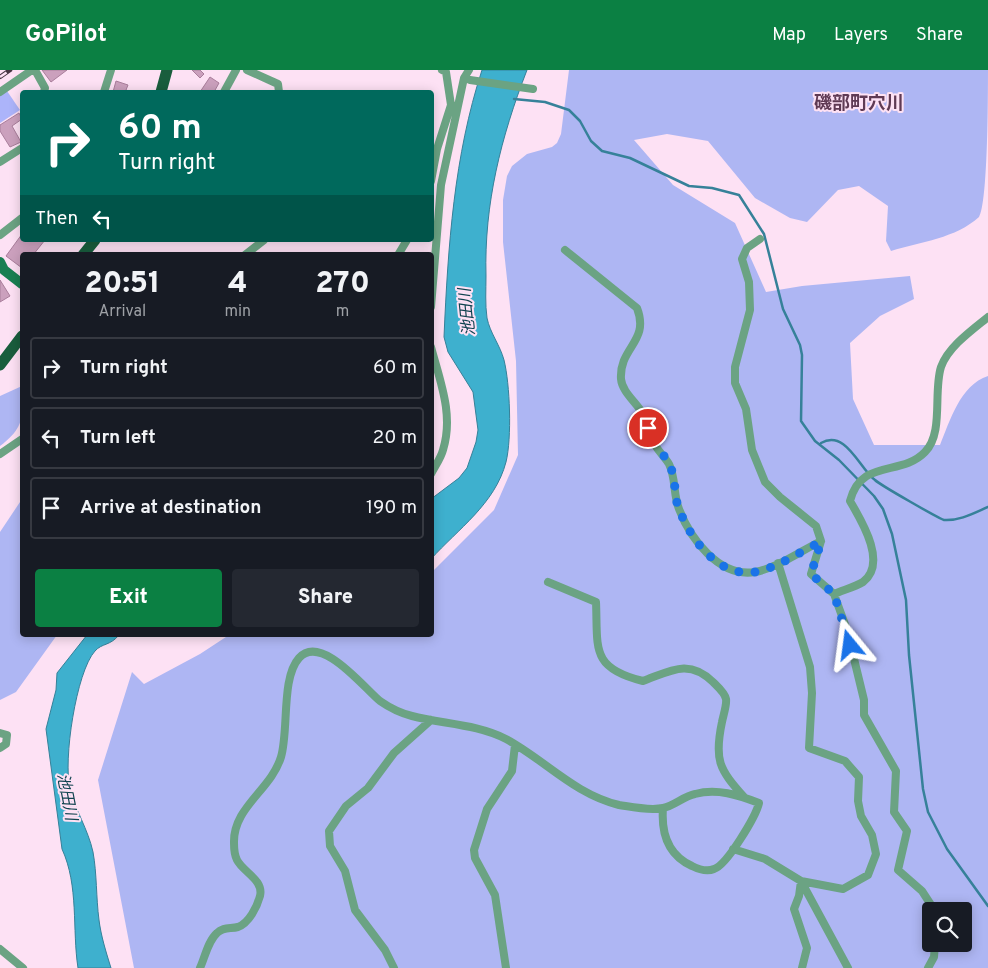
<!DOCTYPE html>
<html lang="en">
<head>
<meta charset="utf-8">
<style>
	:root { --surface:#171b24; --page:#242831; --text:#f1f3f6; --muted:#9ea1a6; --line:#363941; --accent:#0b8043 }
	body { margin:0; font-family:Overpass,"Noto Sans JP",sans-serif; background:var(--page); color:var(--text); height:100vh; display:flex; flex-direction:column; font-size:19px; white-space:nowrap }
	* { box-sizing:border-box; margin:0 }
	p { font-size:16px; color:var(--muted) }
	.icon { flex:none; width:28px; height:28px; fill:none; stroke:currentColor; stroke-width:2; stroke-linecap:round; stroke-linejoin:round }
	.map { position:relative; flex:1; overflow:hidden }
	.panel { position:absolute; left:20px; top:182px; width:414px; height:385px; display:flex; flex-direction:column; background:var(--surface); border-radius:5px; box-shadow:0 2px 12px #0003 }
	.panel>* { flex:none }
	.guide { position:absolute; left:20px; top:20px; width:414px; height:152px; border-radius:5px; box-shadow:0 2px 12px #0003; background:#00695c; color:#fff; overflow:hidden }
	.fabs { position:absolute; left:922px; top:832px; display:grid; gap:10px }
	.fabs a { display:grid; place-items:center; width:50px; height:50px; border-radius:5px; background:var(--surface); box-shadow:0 2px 12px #0003; font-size:25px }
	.pin { position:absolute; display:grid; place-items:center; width:42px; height:42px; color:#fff; margin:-21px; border:2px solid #fff; border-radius:50%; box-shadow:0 1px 5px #0007 }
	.me { position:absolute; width:55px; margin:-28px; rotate:344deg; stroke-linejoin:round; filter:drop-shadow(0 0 4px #0008) }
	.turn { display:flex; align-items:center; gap:18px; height:105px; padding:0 15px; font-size:22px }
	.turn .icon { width:65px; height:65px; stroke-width:2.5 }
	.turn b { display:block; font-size:35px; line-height:42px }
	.then { display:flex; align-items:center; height:48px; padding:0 15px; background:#0003; gap:10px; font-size:19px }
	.eta { display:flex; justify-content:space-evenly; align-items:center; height:85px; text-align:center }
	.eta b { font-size:30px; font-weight:800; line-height:35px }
	.button { display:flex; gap:10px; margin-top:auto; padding:10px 15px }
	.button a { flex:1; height:58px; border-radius:5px; background:var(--accent); color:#fff; font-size:20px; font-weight:800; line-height:58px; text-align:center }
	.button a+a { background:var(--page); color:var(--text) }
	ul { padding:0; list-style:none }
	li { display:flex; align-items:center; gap:15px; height:62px; margin:0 10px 8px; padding:0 5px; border:2px solid var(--line); border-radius:5px }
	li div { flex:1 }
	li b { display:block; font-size:19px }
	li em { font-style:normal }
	header { display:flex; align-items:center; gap:30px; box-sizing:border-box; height:70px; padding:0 25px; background:var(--accent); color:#fff }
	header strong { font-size:24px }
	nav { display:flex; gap:28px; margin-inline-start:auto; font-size:18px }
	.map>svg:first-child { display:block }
	.green { fill:#acb4fa }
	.forest { fill:#aeb6f3; fill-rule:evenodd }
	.water { fill:#3eb0ce; stroke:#368199 }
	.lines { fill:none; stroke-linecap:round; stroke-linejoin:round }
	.stream { stroke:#368199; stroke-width:2.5 }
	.building { fill:#cba0bd; stroke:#a97e9b }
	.street { stroke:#6ba383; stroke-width:8 }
	.secondary { stroke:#187f52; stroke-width:10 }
	.primary { stroke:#195d3d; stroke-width:11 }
	.rail-casing { stroke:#463441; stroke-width:4.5 }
	.rail { stroke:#fde1f4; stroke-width:2.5; stroke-dasharray:8; stroke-linecap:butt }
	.route { stroke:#1a73e8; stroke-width:9; stroke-dasharray:0 16.2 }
	.labels { text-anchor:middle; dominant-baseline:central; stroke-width:4; stroke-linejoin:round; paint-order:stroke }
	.water-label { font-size:16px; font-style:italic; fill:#114350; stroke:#fde1f4 }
	.quarter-label { font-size:18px; font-weight:bold; fill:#5f3a54; stroke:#fde1f4 }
</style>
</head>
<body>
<header>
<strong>GoPilot</strong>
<nav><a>Map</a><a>Layers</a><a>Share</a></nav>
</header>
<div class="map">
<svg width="988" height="898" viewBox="0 0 988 898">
	<rect width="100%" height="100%" fill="#fde1f4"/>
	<path class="green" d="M7 21 20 40 0 53V26Z"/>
	<path class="forest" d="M569 0H988C988 25 988 134 979 147 956 168 921 172 891 181L886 171 888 136 859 116 838 120 807 152 790 148 755 128 708 71 667 64 634 70 673 115 735 153 766 222 802 216 910 206 914 229 880 246 850 273 853 329 874 375H940C950 351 960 315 988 306V898H134L98 710 132 602 144 614 200 584 229 565H431V503L494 440 518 385 516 291 503 172V130L507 106 512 96 527 84 552 77 557 73 561 64ZM931 841H964V874H931Z
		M22 316C23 346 25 357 0 376V326Z
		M22 429V565H57L16 622 0 630V462Z"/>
	<path class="water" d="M482 0H527C501 67 484 134 486 206 486 220 485 234 487 248 490 263 500 275 504 290 510 314 512 368 506 392 495 434 458 459 431 489V429L459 408 467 398 476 372 478 360 473 322 448 282 444 267C448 176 454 86 482 0Z
		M87 565H119C110 576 102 573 95 581 76 602 63 691 70 718 75 740 88 759 93 782 97 804 96 827 99 850 101 866 106 882 111 898H78C72 859 79 816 62 779L46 659 56 620 57 603Z"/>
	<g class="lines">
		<path class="stream" d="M514 29 545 32 569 40 580 51 591 71 602 81 630 88 689 116 712 118 739 125 764 164 783 239 800 275 802 285 801 351 815 371 839 390 874 426 883 439 892 464 906 530 909 585 923 719 928 742 947 779 988 836
			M821 373C846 359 859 398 875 410 880 415 940 449 944 450 960 451 974 443 988 437"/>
	</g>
	<path class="building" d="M42 0H67L51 12Z
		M192 0H200L204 4 200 8Z
		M210 7 219 13 214 22H200Z
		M116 11 128 15 126 20 131 22H113Z
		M19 43 22 49 12 56 21 72 10 77 0 61V55Z
		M22 164V170H45L33 185H22V198L6 186Z
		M0 210 10 226 0 232Z"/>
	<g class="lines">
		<path class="street" d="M35 0 45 18 44 22
			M247 0 278 14 279 22
			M470 10 533 19
			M0 22 32 0
			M104 22 111 0
			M224 22 236 0
			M0 92 22 78
			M431 111 437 79 451 35 446 2 442 0
			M0 165 22 148
			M760 169 747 178 742 189 749 212 750 240 735 297V313L746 339 752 380 765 412 780 427 816 456 821 471 811 504 834 524 847 560 864 630V645L896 701 894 742 907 761 898 800 922 821 935 841
			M565 180 637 238C650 272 619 277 621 309 622 322 637 333 643 344 648 351 649 361 652 369 655 378 664 386 669 394 676 408 673 424 679 439 690 468 719 508 755 502 777 498 801 481 821 471
			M245 185 264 170
			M398 185 407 170
			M431 237 441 115 464 8 469 0
			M431 277C440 311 454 345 443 380 441 388 435 396 431 404
			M0 384 22 369
			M548 512 596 532C598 578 590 598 643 611 670 601 689 588 713 612 718 617 725 623 726 629 727 635 723 646 722 652 714 690 719 699 744 727
			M834 524C843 520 855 517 863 512 888 493 861 450 850 431 861 388 901 407 925 382 944 363 933 322 941 297 948 277 972 260 988 247
			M0 663 7 665 6 674 0 678
			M733 779 765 789 801 811 843 819 868 805 876 784 872 765 861 746 858 731 859 707 845 691 809 678 812 623 810 597 778 493
			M801 811 848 898
			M801 811 799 826 794 839 807 878 802 898
			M0 879 23 898
			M200 898C205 887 208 871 217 863 223 857 230 859 238 857 249 853 257 837 260 826 264 810 243 802 237 790 235 786 234 778 234 773 233 737 271 720 281 687 289 660 281 608 299 588 321 563 364 618 380 631 390 638 400 643 412 646 442 654 477 654 506 669 545 690 574 724 619 735 632 737 650 741 663 738 674 736 684 726 695 724 717 718 738 725 759 733 756 746 727 795 714 799 707 802 698 799 692 796 668 785 661 764 663 738
			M394 898 385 880 355 840 345 801 330 776 329 761 346 736 368 718 394 683 431 650
			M506 898 495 825 475 788 474 780 487 739 512 701 515 675
			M928 898 934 887 935 874"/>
		<path class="secondary" d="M0 192 4 200 22 214"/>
		<path class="primary" d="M161 22 167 0
			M83 185 95 170
			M0 295 22 266"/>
		<defs>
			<path id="rail" d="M0 7 10 0"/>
		</defs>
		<use href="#rail" class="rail-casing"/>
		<use href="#rail" class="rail"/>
	</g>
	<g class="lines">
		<path class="route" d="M648 358C653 374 666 385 672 401 676 413 674 427 679 439 690 468 718 508 755 502 777 498 801 481 821 472L811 504 834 524 850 575"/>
	</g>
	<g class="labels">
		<g class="water-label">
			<text transform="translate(468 242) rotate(-96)">池田川</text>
			<text transform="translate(66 727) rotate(79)">池田川</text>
		</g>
		<g class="quarter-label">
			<text x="859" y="34">磯部町穴川</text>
		</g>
	</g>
</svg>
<div class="fabs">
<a><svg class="icon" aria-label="search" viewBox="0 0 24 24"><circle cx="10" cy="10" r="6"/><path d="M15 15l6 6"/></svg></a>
</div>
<div class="pin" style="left:648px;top:358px;background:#d93025"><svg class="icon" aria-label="arrive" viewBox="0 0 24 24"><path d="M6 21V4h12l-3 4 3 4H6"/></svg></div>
<svg class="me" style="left:850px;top:575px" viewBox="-20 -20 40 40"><path d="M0-17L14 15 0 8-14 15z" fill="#1a73e8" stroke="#fff" stroke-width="4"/></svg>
<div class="guide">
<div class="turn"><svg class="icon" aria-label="right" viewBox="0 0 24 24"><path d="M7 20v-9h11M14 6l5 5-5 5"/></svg><div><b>60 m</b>Turn right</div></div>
<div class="then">Then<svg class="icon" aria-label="left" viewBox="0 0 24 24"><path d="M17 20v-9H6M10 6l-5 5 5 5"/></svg></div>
</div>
<section class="panel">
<div class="eta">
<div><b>20:51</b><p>Arrival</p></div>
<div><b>4</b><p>min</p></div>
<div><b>270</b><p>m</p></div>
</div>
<ul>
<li><svg class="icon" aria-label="right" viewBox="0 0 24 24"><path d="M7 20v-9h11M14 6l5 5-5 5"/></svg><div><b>Turn right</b></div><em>60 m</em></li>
<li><svg class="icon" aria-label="left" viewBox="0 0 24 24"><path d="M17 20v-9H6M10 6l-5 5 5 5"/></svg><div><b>Turn left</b></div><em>20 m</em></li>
<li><svg class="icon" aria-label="arrive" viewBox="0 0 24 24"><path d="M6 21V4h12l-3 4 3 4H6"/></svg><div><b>Arrive at destination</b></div><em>190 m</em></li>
</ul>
<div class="button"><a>Exit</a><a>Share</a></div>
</section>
</div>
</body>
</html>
